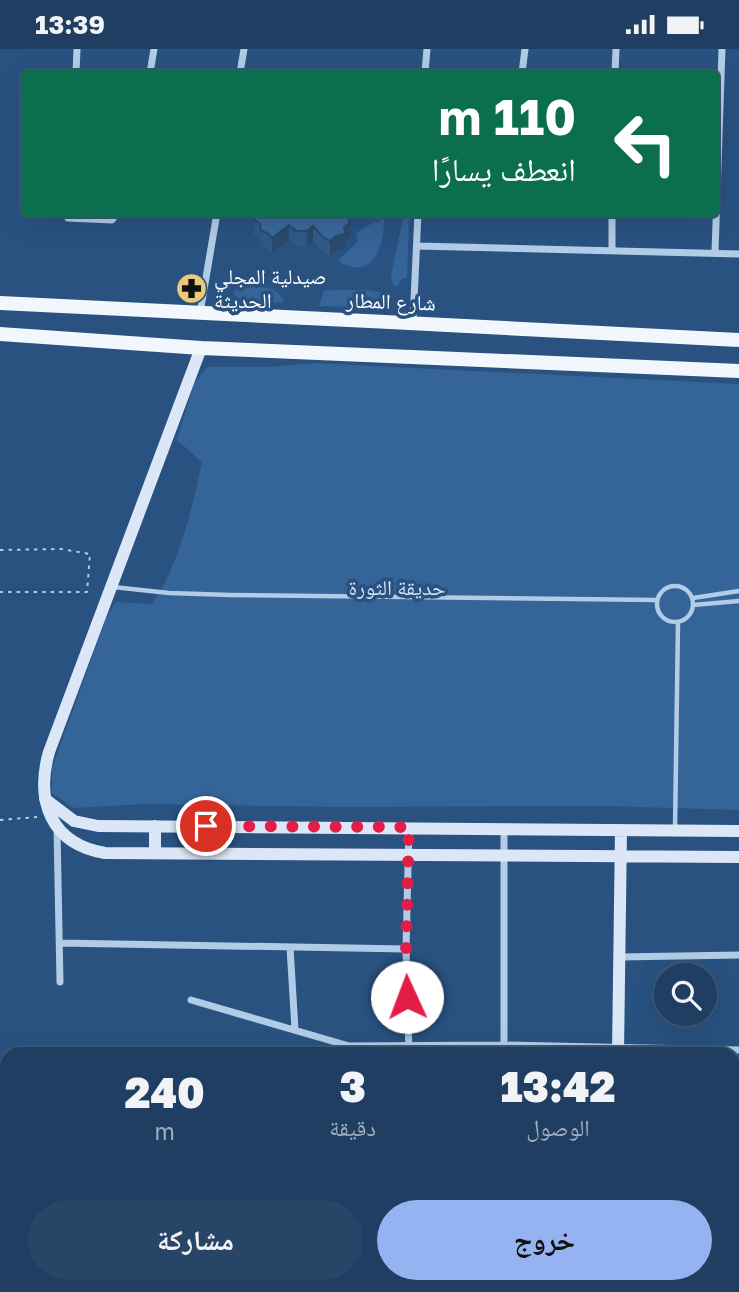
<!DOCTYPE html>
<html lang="ar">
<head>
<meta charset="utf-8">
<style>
	:root { --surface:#1f3e61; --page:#274567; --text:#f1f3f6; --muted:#a1aebd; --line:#3c5776; --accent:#95b2f1 }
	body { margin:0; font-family:"Golos Text","Noto Naskh Arabic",sans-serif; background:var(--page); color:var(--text); direction:rtl; height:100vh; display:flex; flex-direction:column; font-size:26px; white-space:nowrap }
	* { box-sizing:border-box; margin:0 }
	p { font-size:23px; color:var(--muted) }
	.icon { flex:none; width:38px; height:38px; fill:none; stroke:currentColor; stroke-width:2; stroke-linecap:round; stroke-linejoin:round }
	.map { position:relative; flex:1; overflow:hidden; direction:ltr }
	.details { position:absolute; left:0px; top:998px; width:740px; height:247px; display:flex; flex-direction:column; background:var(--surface); border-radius:21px 21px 0 0; box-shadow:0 7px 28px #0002,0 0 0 2px var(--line); direction:rtl }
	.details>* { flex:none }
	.top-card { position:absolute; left:21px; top:21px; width:698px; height:147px; border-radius:7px; box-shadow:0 7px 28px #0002,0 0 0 2px var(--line); direction:rtl; background:#0b6e4f; color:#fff; overflow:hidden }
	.controls { position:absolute; left:654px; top:914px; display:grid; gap:14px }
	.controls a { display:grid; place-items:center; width:63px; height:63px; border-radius:50%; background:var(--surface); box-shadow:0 7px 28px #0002,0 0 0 2px var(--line); font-size:35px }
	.pin { position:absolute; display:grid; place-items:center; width:60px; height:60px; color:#fff; margin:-30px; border:4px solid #fff; border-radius:50%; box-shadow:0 2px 7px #0007 }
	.me { position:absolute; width:77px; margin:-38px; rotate:358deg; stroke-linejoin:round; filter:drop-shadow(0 0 5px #0008) }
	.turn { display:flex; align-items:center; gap:24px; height:147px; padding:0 28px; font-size:32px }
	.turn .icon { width:91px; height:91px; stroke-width:2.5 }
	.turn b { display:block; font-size:49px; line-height:60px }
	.eta { display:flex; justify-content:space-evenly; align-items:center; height:119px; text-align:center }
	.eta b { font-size:42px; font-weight:800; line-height:49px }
	.button { display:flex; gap:14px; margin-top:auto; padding:14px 28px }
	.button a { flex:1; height:80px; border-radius:42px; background:var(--accent); color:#111; font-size:28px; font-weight:800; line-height:80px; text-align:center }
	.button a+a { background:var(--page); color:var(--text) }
	.status { display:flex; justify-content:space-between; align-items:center; height:49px; padding:0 35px; background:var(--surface); direction:ltr }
	.status svg { height:19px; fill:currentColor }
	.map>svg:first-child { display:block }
	.green { fill:#346498 }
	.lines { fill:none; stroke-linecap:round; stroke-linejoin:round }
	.path { stroke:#b2cbe6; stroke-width:2; stroke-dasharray:3.5 5; stroke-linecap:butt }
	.lane { stroke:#b2cbe6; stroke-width:4.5 }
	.street { stroke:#b2cbe6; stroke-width:7 }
	.secondary { stroke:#dbe7f6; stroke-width:12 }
	.primary { stroke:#f2f7fd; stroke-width:14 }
	.wall { fill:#325a87 }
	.shaded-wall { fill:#294a6e }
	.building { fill:#3a699d; stroke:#294a6e; stroke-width:2 }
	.route { stroke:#e11d48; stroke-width:12; stroke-dasharray:0 21.6 }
	.labels { text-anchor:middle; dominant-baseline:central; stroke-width:7; stroke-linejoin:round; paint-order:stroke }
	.poi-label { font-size:21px; fill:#fff; stroke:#295281; text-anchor:start }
	.street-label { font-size:21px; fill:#fff; stroke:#295281 }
	.park-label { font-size:21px; fill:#d5e4f5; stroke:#295281 }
</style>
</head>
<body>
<div class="status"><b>13:39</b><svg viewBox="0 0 49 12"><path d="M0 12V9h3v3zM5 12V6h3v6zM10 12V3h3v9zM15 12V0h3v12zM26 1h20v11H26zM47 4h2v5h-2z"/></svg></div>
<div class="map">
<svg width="739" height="1243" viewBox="0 0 739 1243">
	<rect width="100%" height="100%" fill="#295281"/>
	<path class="green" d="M404 165H409L407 229H403L397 238 393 236 391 227Z
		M384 170C384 198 373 233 338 212L358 192 356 184 376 172 377 174Z
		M243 236C259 237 278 236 284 254L237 252 233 243Z
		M335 241H368L379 243 385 248 382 259 319 257 324 242Z
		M315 314 739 335V761L606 757 340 758 147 755 74 759 52 744V719L107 567 116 553 152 555C178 519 193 456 202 413L177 391 194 335 207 318H268Z
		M0 1230H7V1237H64V1243H0Z"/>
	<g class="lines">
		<path class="path" d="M0 501 61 500 90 505 87 543H0
			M0 771 37 768
			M0 1037 7 1040
			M0 1160H7
			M0 1221H7
			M234 1237 258 1243"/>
		<path class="lane" d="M657 555a18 18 0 1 1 36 0a18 18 0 1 1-36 0Z
			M113 538 169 544 230 546 657 551
			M693 549 739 542
			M693 556 739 552
			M675 780 678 573"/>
		<path class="street" d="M76 24 77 0
			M150 24 154 0
			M240 24 244 0
			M425 24 427 0
			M522 24 525 0
			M615 24 616 0
			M68 164V169L112 171 117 164
			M417 197 739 205
			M612 201V164
			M715 203 722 0
			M200 264 217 164
			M413 273 418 164
			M409 778 406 900 409 1004
			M57 780 60 933
			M60 894 406 900
			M290 898 295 981
			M619 908 739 906
			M191 951 349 997 504 996 739 1001
			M504 1004V780
			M733 1197 739 1196
			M733 1215 735 1243
			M435 1237 436 1243
			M508 1237 509 1243"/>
		<path class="secondary" d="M201 299 49 703C35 752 51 795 105 804L739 808
			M45 750 74 772 98 777 739 782
			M155 777V804
			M618 1004 621 781
			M618 1237V1243"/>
		<path class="primary" d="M0 254C246 267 493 277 739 291
			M0 285 201 299 739 322"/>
	</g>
	<path class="wall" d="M258 164H346L350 189 345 193V200L336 202 330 207 323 203 313 192 307 197H296L289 191 272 204 268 199 261 197 260 190 254 185V170L258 166Z"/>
	<path class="shaded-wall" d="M364 164H376L364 169Z
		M350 174V189L345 193V200L336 202 330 207V192Z
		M289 176V191L272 204V189Z
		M313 177V192L307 197V182Z"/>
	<path class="building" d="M260 164H346L350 174 344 178 345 185 336 187 330 192 323 188 313 177 307 182H296L289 176 272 189 268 184 261 182 260 175 254 170Z
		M72 1237H111V1243H72Z"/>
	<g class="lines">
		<path class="route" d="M206 777 409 778 406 900 407 948"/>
	</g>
	<defs>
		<symbol id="pharmacy-disc" viewBox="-11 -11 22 22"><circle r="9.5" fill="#ecc879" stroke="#295281"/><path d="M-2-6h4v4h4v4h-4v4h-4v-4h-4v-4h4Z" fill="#111"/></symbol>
	</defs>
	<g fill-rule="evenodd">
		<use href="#pharmacy-disc" x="174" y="222" width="35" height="35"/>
	</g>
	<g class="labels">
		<g class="poi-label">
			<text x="214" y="227">صيدلية المجلي<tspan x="214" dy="24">الحديثة</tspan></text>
		</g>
		<g class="street-label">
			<text transform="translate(391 252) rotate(2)">شارع المطار</text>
		</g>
		<g class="park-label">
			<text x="397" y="538">حديقة الثورة</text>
		</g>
	</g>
</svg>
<div class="controls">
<a><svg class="icon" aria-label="search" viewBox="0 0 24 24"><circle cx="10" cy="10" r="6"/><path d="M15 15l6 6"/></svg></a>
</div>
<div class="pin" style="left:206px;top:777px;background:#d93025"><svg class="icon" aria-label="arrive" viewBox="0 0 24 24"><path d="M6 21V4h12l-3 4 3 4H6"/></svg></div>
<svg class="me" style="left:407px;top:948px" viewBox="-20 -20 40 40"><circle r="19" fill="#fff"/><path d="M0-13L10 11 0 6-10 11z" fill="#e11d48"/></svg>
<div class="top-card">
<div class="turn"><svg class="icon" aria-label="left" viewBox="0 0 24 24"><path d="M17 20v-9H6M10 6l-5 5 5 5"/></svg><div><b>110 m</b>انعطف يسارًا</div></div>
</div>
<section class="details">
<div class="eta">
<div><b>13:42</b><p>الوصول</p></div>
<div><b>3</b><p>دقيقة</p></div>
<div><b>240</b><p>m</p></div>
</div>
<div class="button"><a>خروج</a><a>مشاركة</a></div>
</section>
</div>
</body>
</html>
